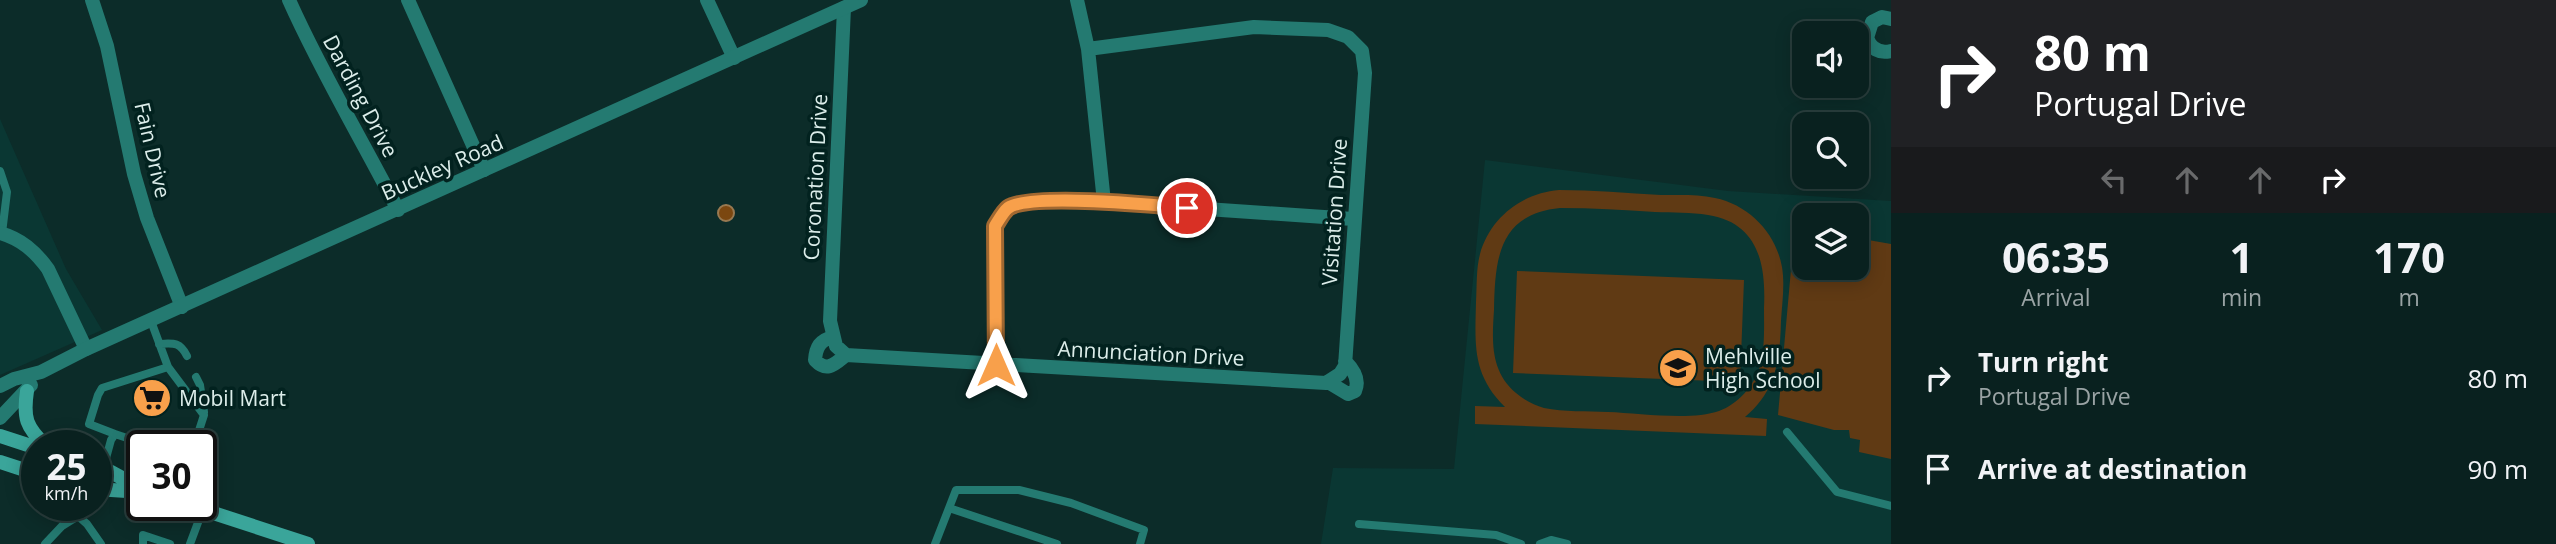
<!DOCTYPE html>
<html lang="en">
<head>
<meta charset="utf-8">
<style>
	:root { --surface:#09211f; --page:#172e2c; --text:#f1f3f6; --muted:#99a3a4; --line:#293e3d }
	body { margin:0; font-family:"Open Sans",sans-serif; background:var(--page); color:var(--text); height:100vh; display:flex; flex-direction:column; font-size:26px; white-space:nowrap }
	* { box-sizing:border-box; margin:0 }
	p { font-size:23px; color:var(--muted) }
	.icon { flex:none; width:38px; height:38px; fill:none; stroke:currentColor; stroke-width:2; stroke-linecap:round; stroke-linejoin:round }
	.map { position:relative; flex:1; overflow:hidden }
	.details { display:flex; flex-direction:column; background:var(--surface); width:665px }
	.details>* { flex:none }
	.top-card { background:#202124; color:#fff; overflow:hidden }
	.buttons { position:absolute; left:1792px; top:21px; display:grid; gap:14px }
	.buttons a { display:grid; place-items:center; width:77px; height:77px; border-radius:14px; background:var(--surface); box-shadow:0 4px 18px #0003,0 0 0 2px var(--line); font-size:35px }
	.speed { position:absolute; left:21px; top:430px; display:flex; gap:14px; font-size:35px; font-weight:700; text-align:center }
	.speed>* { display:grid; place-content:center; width:91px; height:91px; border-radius:50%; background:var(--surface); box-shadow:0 4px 18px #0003,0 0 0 2px var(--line); line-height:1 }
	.speed small { font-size:18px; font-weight:400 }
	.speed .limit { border:4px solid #111; border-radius:10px; background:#fff; color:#111 }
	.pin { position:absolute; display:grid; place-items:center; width:60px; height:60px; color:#fff; margin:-30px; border:4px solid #fff; border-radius:50%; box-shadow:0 2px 7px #0007 }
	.me { position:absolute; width:77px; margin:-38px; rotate:0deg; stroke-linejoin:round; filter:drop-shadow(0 0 5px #0008) }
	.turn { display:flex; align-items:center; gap:24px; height:147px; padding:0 28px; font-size:32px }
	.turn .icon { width:91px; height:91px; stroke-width:2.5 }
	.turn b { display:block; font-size:49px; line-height:60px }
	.lanes { display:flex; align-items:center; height:66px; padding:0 28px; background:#0003; justify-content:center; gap:35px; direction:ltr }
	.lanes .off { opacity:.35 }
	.eta { display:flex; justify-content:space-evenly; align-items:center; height:119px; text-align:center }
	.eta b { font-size:42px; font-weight:700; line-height:49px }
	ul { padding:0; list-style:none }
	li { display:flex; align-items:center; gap:21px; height:91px; padding:0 28px }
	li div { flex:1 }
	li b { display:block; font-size:26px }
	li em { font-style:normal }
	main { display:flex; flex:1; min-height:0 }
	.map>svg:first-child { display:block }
	.built { fill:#0a3733; fill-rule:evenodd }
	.green { fill:#603a14; fill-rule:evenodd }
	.water { fill:#7b4710; stroke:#987951; stroke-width:2 }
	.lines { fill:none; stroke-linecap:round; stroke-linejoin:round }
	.service { stroke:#247a71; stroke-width:8 }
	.minor { stroke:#247a71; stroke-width:14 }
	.tertiary { stroke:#247a71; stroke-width:14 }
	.secondary { stroke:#3aa59a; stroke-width:14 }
	.route-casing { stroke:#a16831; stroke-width:18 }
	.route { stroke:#f8a04b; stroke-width:12 }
	.labels { text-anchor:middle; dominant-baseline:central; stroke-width:7; stroke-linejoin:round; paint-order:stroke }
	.street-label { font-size:21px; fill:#dcedea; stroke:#02221f }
	.poi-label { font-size:21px; fill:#dcedea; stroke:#02221f; text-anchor:start }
</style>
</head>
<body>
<main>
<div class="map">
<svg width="1891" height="544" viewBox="0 0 1891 544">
	<rect width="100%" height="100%" fill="#0c2c29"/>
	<path class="built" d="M0 119 66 269 102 330 0 375Z
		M1485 160 1728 191 1891 201V544H1321L1333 468 1454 469ZM1804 215H1857V268H1804Z"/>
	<path class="green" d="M1559 190C1593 190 1627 193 1661 195 1679 195 1698 194 1715 198 1749 205 1776 233 1782 267 1785 285 1782 304 1781 321 1780 360 1776 391 1745 417L1767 419 1766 436 1475 424V406L1505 407C1472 374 1475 345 1476 302 1477 286 1476 269 1480 254 1490 218 1522 193 1559 190ZM1560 208C1592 208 1624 210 1655 212 1673 213 1691 212 1708 215 1759 223 1766 265 1764 308 1764 327 1765 348 1760 366 1754 386 1738 404 1719 411 1691 421 1638 413 1608 412 1587 411 1564 412 1544 408 1534 405 1524 400 1516 393 1490 371 1492 341 1494 310 1495 260 1498 214 1560 208Z
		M1857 238 1891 244V459L1859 452 1860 440 1850 438 1849 430H1834L1778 415 1792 258 1804 250V268H1857Z
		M1517 271 1744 280 1740 382 1513 373Z"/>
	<path class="water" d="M718 213a8 8 0 1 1 16 0a8 8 0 1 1-16 0Z"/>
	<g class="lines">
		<path class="service" d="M0 171 7 192 2 233
			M151 321 168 367
			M159 344C174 343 180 342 187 356
			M196 377 200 385 204 412
			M1787 432 1837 492 1891 506
			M115 434 89 424 98 395 102 388 168 367 204 415 194 446
			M103 469 111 440 115 434 151 446
			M949 508 1057 544
			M78 516 87 524 101 544
			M1359 524 1496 535 1521 544
			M45 544 62 526 78 516
			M143 544V535L170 544
			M190 544 203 509
			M935 544 956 490H1019L1071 503 1144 530 1140 544
			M1540 544 1551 540 1567 544"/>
		<path class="minor" d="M92 0 107 46 134 174 147 218 182 307
			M289 0C321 72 362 140 398 210
			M408 0 484 170
			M707 0 734 58
			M1077 0 1088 49 1104 202
			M844 8 830 321 836 346 846 355 1326 383 1340 374 1345 366 1365 73 1362 51 1348 37 1328 30 1254 27 1088 49
			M1891 19 1882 17 1872 22 1867 38C1871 49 1879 54 1891 51
			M0 233C21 239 35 251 48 269L86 349
			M833 337C820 340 816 347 815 360 827 373 835 364 846 355
			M996 365 995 226 1008 209 1022 202H1104L1353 219
			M1328 382 1348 394 1355 391C1360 380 1353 369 1345 361"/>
		<path class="tertiary" d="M0 386 14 379 41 372 86 349 861 0
			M0 418 31 385"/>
		<path class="secondary" d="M27 391C23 418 26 427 46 446
			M0 436 37 448
			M0 462 37 474
			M96 467 111 472 142 489
			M96 489 142 492
			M192 506 308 544"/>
	</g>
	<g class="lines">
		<defs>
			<path id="route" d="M996 365 995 226C999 220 1003 212 1008 208 1029 193 1156 205 1187 208"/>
		</defs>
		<use href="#route" class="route-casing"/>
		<use href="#route" class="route"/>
	</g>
	<defs>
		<symbol id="school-disc" viewBox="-11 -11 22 22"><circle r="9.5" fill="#f8a04b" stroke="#02221f"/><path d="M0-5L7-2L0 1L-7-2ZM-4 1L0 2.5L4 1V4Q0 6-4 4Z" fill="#111"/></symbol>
		<symbol id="supermarket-disc" viewBox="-11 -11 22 22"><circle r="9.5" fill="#f8a04b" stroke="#02221f"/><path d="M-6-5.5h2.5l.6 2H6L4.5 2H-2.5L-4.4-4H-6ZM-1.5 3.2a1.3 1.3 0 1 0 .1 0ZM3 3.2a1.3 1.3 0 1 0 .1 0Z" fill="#111"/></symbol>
	</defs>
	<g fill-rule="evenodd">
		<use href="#school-disc" x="1656" y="346" width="44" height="44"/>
		<use href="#supermarket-disc" x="130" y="376" width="44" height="44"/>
	</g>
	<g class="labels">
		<g class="street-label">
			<text transform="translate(361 96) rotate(62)">Darding Drive</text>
			<text transform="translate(153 150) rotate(77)">Fain Drive</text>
			<text transform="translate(442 167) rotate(-24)">Buckley Road</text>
			<text transform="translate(815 177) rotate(-87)">Coronation Drive</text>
			<text transform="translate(1334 212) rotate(-86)">Visitation Drive</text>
			<text transform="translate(1151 353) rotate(3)">Annunciation Drive</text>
		</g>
		<g class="poi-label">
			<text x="1705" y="356">Mehlville<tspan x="1705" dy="24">High School</tspan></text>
			<text x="179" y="398">Mobil Mart</text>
		</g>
	</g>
</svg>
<div class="buttons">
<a><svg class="icon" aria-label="sound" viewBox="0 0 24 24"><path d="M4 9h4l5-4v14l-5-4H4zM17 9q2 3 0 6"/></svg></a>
<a><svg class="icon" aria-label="search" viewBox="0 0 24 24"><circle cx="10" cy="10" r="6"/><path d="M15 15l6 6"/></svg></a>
<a><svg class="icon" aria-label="layers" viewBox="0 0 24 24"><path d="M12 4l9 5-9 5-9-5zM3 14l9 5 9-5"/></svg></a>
</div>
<div class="speed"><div>25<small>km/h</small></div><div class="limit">30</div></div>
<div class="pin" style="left:1187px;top:208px;background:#d93025"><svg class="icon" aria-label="arrive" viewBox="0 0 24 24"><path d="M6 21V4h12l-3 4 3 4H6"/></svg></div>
<svg class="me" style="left:996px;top:365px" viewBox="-20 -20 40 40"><path d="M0-17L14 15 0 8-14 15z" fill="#f8a04b" stroke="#fff" stroke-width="4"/></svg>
</div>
<section class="details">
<div class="top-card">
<div class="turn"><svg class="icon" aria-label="right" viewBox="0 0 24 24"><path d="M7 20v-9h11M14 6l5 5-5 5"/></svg><div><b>80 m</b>Portugal Drive</div></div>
<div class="lanes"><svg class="icon off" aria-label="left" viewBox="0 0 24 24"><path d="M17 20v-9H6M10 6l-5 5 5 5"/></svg><svg class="icon off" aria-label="ahead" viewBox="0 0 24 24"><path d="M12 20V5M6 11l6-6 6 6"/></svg><svg class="icon off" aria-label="ahead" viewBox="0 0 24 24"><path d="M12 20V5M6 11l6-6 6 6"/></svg><svg class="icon" aria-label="right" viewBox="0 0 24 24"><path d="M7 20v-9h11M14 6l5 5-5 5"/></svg></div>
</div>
<div class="eta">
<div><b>06:35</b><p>Arrival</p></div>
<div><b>1</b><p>min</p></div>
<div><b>170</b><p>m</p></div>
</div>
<ul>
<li><svg class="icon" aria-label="right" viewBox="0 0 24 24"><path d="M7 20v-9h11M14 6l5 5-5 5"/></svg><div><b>Turn right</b><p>Portugal Drive</p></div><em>80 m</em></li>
<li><svg class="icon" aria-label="arrive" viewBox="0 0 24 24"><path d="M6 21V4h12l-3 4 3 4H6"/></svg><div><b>Arrive at destination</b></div><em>90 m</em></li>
</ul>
</section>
</main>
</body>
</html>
